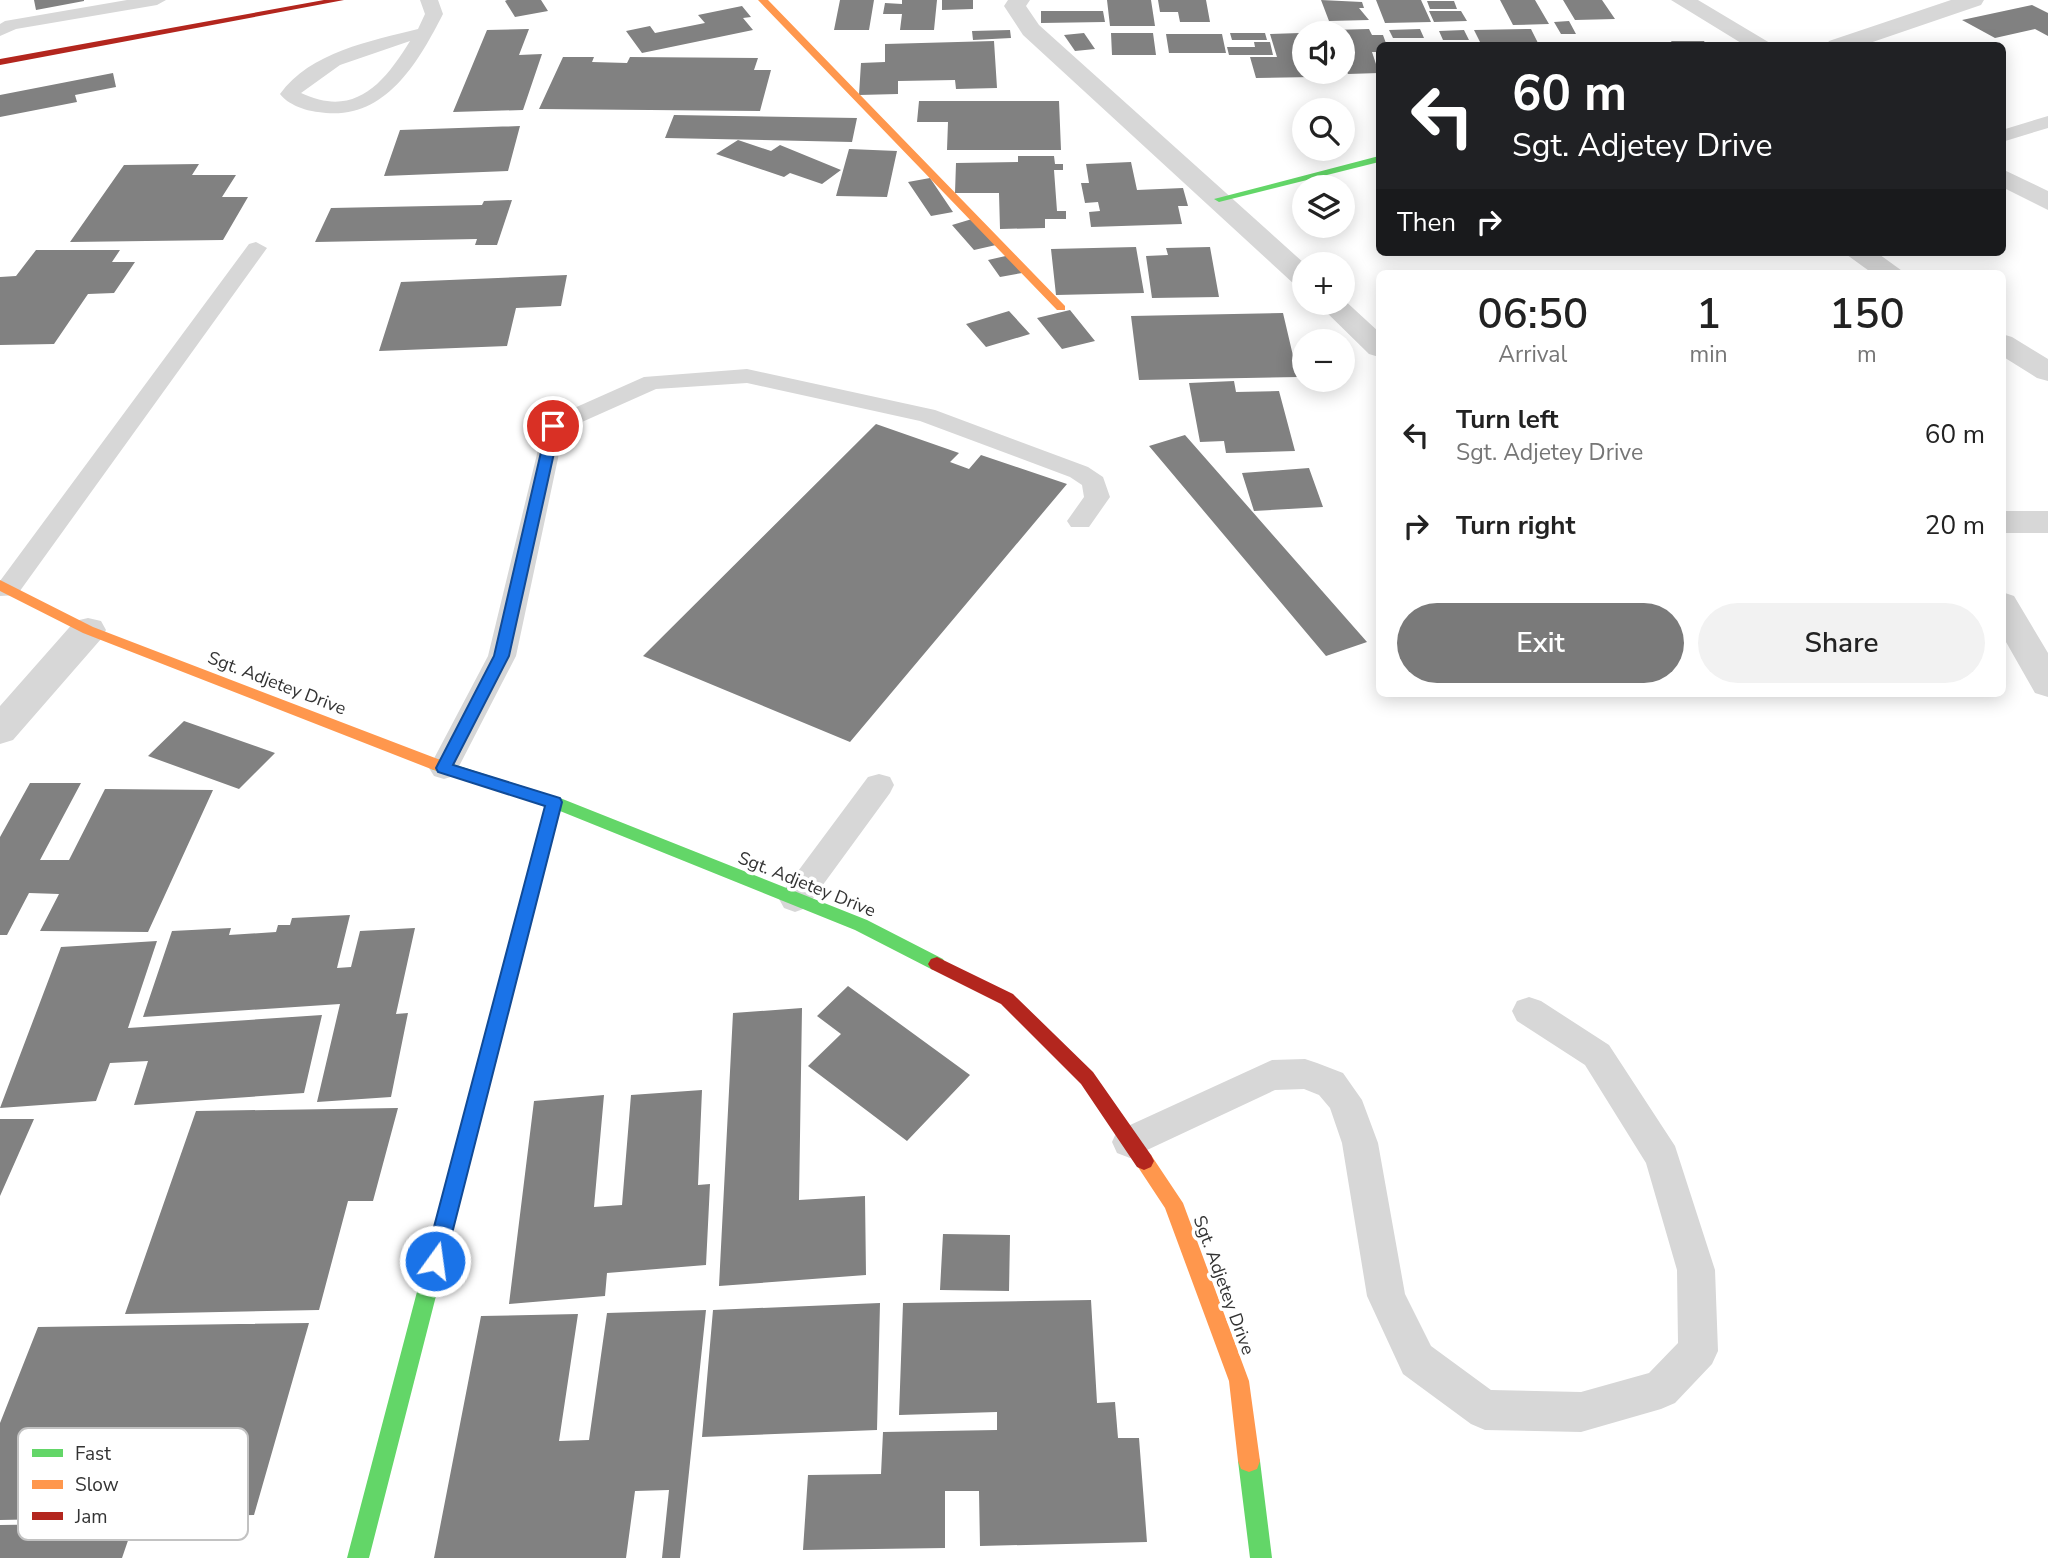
<!DOCTYPE html>
<html lang="en">
<head>
<meta charset="utf-8">
<style>
	:root { --surface:#fff; --page:#f2f2f2; --text:#222; --muted:#767676; --accent:#7a7a7a }
	body { margin:0; font-family:"Nunito Sans",sans-serif; background:var(--page); color:var(--text); height:100vh; display:flex; flex-direction:column; font-size:26px; white-space:nowrap }
	* { box-sizing:border-box; margin:0 }
	p { font-size:23px; color:var(--muted) }
	.icon { flex:none; width:38px; height:38px; fill:none; stroke:currentColor; stroke-width:2; stroke-linecap:round; stroke-linejoin:round }
	.map { position:relative; flex:1; overflow:hidden }
	.side { position:absolute; left:1376px; top:270px; width:630px; height:427px; display:flex; flex-direction:column; background:var(--surface); border-radius:10px; box-shadow:0 4px 18px #0003 }
	.side>* { flex:none }
	.banner { position:absolute; left:1376px; top:42px; width:630px; height:214px; border-radius:10px; box-shadow:0 4px 18px #0003; background:#202124; color:#fff; overflow:hidden }
	.controls { position:absolute; left:1292px; top:21px; display:grid; gap:14px }
	.controls a { display:grid; place-items:center; width:63px; height:63px; border-radius:50%; background:var(--surface); box-shadow:0 4px 18px #0003; font-size:35px }
	.pin { position:absolute; display:grid; place-items:center; width:60px; height:60px; color:#fff; margin:-30px; border:4px solid #fff; border-radius:50%; box-shadow:0 2px 7px #0007 }
	.me { position:absolute; width:77px; margin:-38px; rotate:14deg; stroke-linejoin:round; filter:drop-shadow(0 0 5px #0008) }
	.turn { display:flex; align-items:center; gap:24px; height:147px; padding:0 21px; font-size:32px }
	.turn .icon { width:91px; height:91px; stroke-width:2.5 }
	.turn b { display:block; font-size:49px; line-height:60px }
	.then { display:flex; align-items:center; height:66px; padding:0 21px; background:#0003; gap:14px; font-size:26px }
	.eta { display:flex; justify-content:space-evenly; align-items:center; height:119px; text-align:center }
	.eta b { font-size:42px; font-weight:600; line-height:49px }
	.cta { display:flex; gap:14px; margin-top:auto; padding:14px 21px }
	.cta a { flex:1; height:80px; border-radius:42px; background:var(--accent); color:#fff; font-size:28px; font-weight:600; line-height:80px; text-align:center }
	.cta a+a { background:var(--page); color:var(--text) }
	ul { padding:0; list-style:none }
	li { display:flex; align-items:center; gap:21px; height:91px; padding:0 21px }
	li div { flex:1 }
	li b { display:block; font-size:26px }
	li em { font-style:normal }
	.map>svg:first-child { display:block }
	.building { fill:#818181 }
	.lines { fill:none; stroke-linecap:round; stroke-linejoin:round }
	.lane { fill:#d7d7d7; fill-rule:evenodd }
	.street { fill:#d7d7d7; fill-rule:evenodd }
	.fast { fill:#63d668; fill-rule:evenodd }
	.slow { fill:#ff974d; fill-rule:evenodd }
	.jam { fill:#b3261e; fill-rule:evenodd }
	.route { fill:#1a73e8; stroke:#114b97; stroke-width:2 }
	.labels { text-anchor:middle; dominant-baseline:central; stroke-width:7; stroke-linejoin:round; paint-order:stroke }
	.street-label { font-size:18px; fill:#333; stroke:#fff }
	.key { fill:#fff; stroke:#c2c2c2; stroke-width:2 }
	.key-label { font-size:19px; fill:#333 }
</style>
</head>
<body>
<div class="map">
<svg width="2048" height="1558" viewBox="0 0 2048 1558">
	<rect width="100%" height="100%" fill="#fff"/>
	<path class="building" d="M34 0H84V1L36 10Z
		M507 0H541L548 11 515 17 505 1Z
		M840 0H874L869 30H834Z
		M902 0H937L934 30H900L902 14H883L885 3 902 4Z
		M942 0H973V9L942 10Z
		M1107 0H1151L1155 26H1110Z
		M1158 0H1206L1210 22H1180L1178 12H1160Z
		M1321 0 1362 2 1364 8H1359L1369 20 1329 21Z
		M1376 0H1421L1431 22 1385 23Z
		M1500 0H1535L1549 24 1513 25Z
		M1563 0H1602L1615 19 1575 20Z
		M1427 1H1454L1457 9H1430Z
		M2032 5 2048 13V36L2035 29 1995 38 1962 20Z
		M742 6 751 17 743 18 753 30 642 53 626 31 650 26 655 33 705 23 698 15Z
		M1041 11H1103L1105 22 1041 23Z
		M1429 11H1461L1467 21 1434 22Z
		M1569 21 1576 34H1561L1554 22Z
		M529 29 519 55 542 54 523 110 453 112 487 30Z
		M1369 29 1372 35H1383L1387 46H1379V52H1372L1379 73 1348 74 1342 59V33H1332L1331 30Z
		M1420 29 1424 38H1393L1389 30Z
		M1531 29 1538 43 1578 42 1580 46H1482L1474 30Z
		M1010 30 1011 38 973 40 972 31Z
		M1464 30 1469 40H1443L1439 31Z
		M1084 33 1095 49 1075 51 1064 35Z
		M1111 33H1153L1156 55H1112Z
		M1230 33H1265L1267 40H1232Z
		M1300 33 1304 45V72H1311L1313 77 1256 78 1250 57H1277L1270 34Z
		M1166 34H1222L1226 53H1169Z
		M994 41 997 88 956 89 955 80 898 81V94L859 95 861 63 885 62V44Z
		M1671 41H1704L1707 46H1674Z
		M1254 42H1270L1273 55H1229L1227 47H1255Z
		M563 57H594L592 62 627 63 630 57 758 58 754 70H771L760 111 539 109Z
		M113 73 116 87 75 95 77 102 0 117V95Z
		M919 101H1059L1061 150H947L948 122H917Z
		M674 115 857 118 852 142 665 138Z
		M520 126 508 171 384 176 400 130Z
		M738 140 771 151 780 145 841 170 822 184 790 173 784 177 716 154Z
		M849 149 897 151 887 197 836 196Z
		M1018 156H1054L1055 164H1063V170H1054L1057 211H1066V219H1045V228L1000 229 999 193H955L956 163 1018 162Z
		M1131 162 1137 190 1183 188 1188 206H1178L1182 224 1091 227 1089 212 1100 211 1098 202 1085 203 1081 183H1089L1086 164Z
		M199 164 192 175H236L222 197H248L223 240 70 242 124 165Z
		M930 178 953 212 931 216 908 182Z
		M512 200 497 245H475L477 239 315 242 331 208 482 205 484 201Z
		M972 219 996 245 974 250 952 225Z
		M1136 247 1144 293 1056 295 1051 249Z
		M1210 247 1219 297 1152 298 1146 256 1168 255 1166 248Z
		M36 250H120L112 262H135L114 293 88 294 54 344 0 345V277L16 276Z
		M1010 255 1022 273 1000 277 988 260Z
		M567 275 561 306 516 308 507 346 379 351 401 282Z
		M1070 310 1095 341 1062 349 1037 318Z
		M1009 311 1030 334 986 347 966 324Z
		M1283 313 1298 377 1139 380 1131 316Z
		M1234 381 1236 392 1279 391 1295 451 1226 453 1224 441 1200 442 1189 383Z
		M876 424 959 453 950 462 969 469 981 455 1067 484 850 742 643 656Z
		M1185 435 1367 642 1326 656 1149 446Z
		M1309 468 1323 507 1254 511 1242 473Z
		M184 721 275 753 239 789 148 756Z
		M30 783H81L40 860H69L105 789 213 790 148 932 40 931 59 894 29 893 7 935H0V837Z
		M350 915 337 968 351 967 360 931 415 928 396 1014 408 1013 391 1097 317 1102 340 1004 143 1017 172 931 231 928 229 935 276 932 278 925H290L292 918Z
		M157 941 128 1028 322 1015 304 1093 134 1105 148 1061 110 1063 96 1101 0 1108 61 947Z
		M848 986 970 1075 907 1141 808 1066 841 1034 817 1016Z
		M802 1008 799 1200 865 1196 866 1275 719 1286 733 1013Z
		M702 1090 698 1185 710 1184 706 1265 607 1273 605 1296 509 1304 534 1101 604 1095 594 1207 622 1205 631 1095Z
		M398 1108 373 1201H348L319 1310 125 1314 196 1111Z
		M0 1119H34L0 1196Z
		M943 1234 1010 1235 1009 1291 940 1290Z
		M1091 1300 1097 1403 1115 1402 1118 1438H1139L1147 1542 980 1546 979 1491H945V1548L803 1550 808 1475 881 1474 883 1432 997 1430V1412L899 1415 903 1303Z
		M880 1303 877 1430 702 1437 713 1310Z
		M706 1310 680 1558H662L669 1490 635 1491 626 1558H434L481 1316 578 1314 559 1441 589 1440 607 1313Z
		M309 1323 254 1515 0 1520V1423L38 1327Z
		M134 1523 122 1558H0V1525Z"/>
	<g class="lines">
		<path class="lane" d="M127 0H166L157 5 16 29 0 36V24L5 21Z
			M420 0H438L443 14C417 65 383 123 318 112 306 111 287 104 280 94 310 52 371 41 418 29L425 14ZM410 41C383 85 354 118 301 93L340 65Z
			M2048 116V128L2002 142V130Z
			M256 242 267 248 17 595 0 596V581L249 244Z
			M747 369 935 410 1088 467 1103 477 1110 497 1089 527H1071L1067 521 1084 497 1082 485 1070 477 920 421 747 383 656 389 564 430 516 656 454 776 444 779 434 776 429 768 488 656 545 421 644 377Z
			M879 774 890 777 894 785 890 793 806 908 795 912 784 908 779 899 784 890 868 777Z
			M1529 997 1541 1001 1609 1045 1675 1146 1715 1270 1718 1351 1712 1364 1675 1403 1661 1409 1581 1432 1485 1430 1471 1424 1403 1374 1367 1296 1342 1143 1330 1108 1319 1095 1304 1089 1275 1090 1130 1158 1117 1153 1112 1142 1117 1131 1272 1060 1305 1059 1317 1063 1343 1073 1362 1100 1378 1143 1405 1294 1431 1346 1491 1390 1581 1392 1649 1373 1678 1343 1677 1270 1646 1163 1585 1065 1517 1021 1512 1011 1517 1001Z"/>
		<path class="street" d="M1008 0H1030L1026 6 1039 25 1305 264 1304 286 1294 284 1023 35 1004 6Z
			M1671 0H1698L1775 46H1746Z
			M1951 0H1984L1981 5 1861 46H1826L1829 41Z
			M2002 169 2048 191V210L2002 187Z
			M1843 252H1876L1905 273H1872Z
			M1342 298 1379 332V357L1369 354 1317 303H1342Z
			M2002 334 2012 337 2048 359V381L2037 378 2002 356Z
			M2002 511H2048V533H2002Z
			M2002 592 2014 596 2048 653V697L2035 693 2002 635Z
			M88 618 101 621 106 630 101 639 13 740 0 744V706L75 621Z"/>
		<path class="fast" d="M1379 156V162L1219 202 1214 199Z
			M437 759 560 798 867 920 943 959 946 964 943 969 937 971 931 969 855 930 560 811 369 1558H347L545 805 431 769 429 765Z
			M1249 1450 1257 1453 1260 1461 1272 1558H1250L1238 1461 1241 1453Z"/>
		<path class="slow" d="M758 0H768L1065 306V310H1057Z
			M0 580 93 627 443 761 445 765 437 771 431 769 83 633 0 591Z
			M1144 1152 1151 1155 1183 1203 1249 1381 1260 1461 1257 1469 1249 1472 1241 1469 1238 1461 1229 1381 1165 1208 1134 1161 1137 1155Z"/>
		<path class="jam" d="M324 0H344L0 65V59Z
			M937 957 1013 994 1093 1072 1151 1155 1154 1161 1151 1167 1144 1170 1137 1167 1081 1084 1001 1004 931 969 928 964 931 959Z"/>
	</g>
	<path class="route" d="M553 422 560 426 509 656 453 765 560 798 562 802 445 1261 442 1268 435 1271 428 1268 425 1261 545 806 438 772 436 768 494 656 547 426Z"/>
	<g class="labels">
		<g class="street-label">
			<text transform="translate(277 683) rotate(21)">Sgt. Adjetey Drive</text>
			<text transform="translate(807 884) rotate(22)">Sgt. Adjetey Drive</text>
			<text transform="translate(1224 1285) rotate(70)">Sgt. Adjetey Drive</text>
		</g>
	</g>
	<rect x="18" y="1428" width="230" height="112" rx="10" class="key"/>
	<rect x="32" y="1449" width="31" height="8" fill="#63d668"/>
	<rect x="32" y="1480" width="31" height="9" fill="#ff974d"/>
	<rect x="32" y="1512" width="31" height="8" fill="#b3261e"/>
	<g class="key-label">
		<text x="75" y="1460">Fast</text>
		<text x="75" y="1491">Slow</text>
		<text x="75" y="1523">Jam</text>
	</g>
</svg>
<div class="controls">
<a><svg class="icon" aria-label="sound" viewBox="0 0 24 24"><path d="M4 9h4l5-4v14l-5-4H4zM17 9q2 3 0 6"/></svg></a>
<a><svg class="icon" aria-label="search" viewBox="0 0 24 24"><circle cx="10" cy="10" r="6"/><path d="M15 15l6 6"/></svg></a>
<a><svg class="icon" aria-label="layers" viewBox="0 0 24 24"><path d="M12 4l9 5-9 5-9-5zM3 14l9 5 9-5"/></svg></a>
<a>+</a>
<a>−</a>
</div>
<div class="pin" style="left:553px;top:426px;background:#d93025"><svg class="icon" aria-label="arrive" viewBox="0 0 24 24"><path d="M6 21V4h12l-3 4 3 4H6"/></svg></div>
<svg class="me" style="left:435px;top:1261px" viewBox="-20 -20 40 40"><circle r="17" fill="#1a73e8" stroke="#fff" stroke-width="3"/><path d="M0-11L8 9 0 5-8 9z" fill="#fff"/></svg>
<div class="banner">
<div class="turn"><svg class="icon" aria-label="left" viewBox="0 0 24 24"><path d="M17 20v-9H6M10 6l-5 5 5 5"/></svg><div><b>60 m</b>Sgt. Adjetey Drive</div></div>
<div class="then">Then<svg class="icon" aria-label="right" viewBox="0 0 24 24"><path d="M7 20v-9h11M14 6l5 5-5 5"/></svg></div>
</div>
<section class="side">
<div class="eta">
<div><b>06:50</b><p>Arrival</p></div>
<div><b>1</b><p>min</p></div>
<div><b>150</b><p>m</p></div>
</div>
<ul>
<li><svg class="icon" aria-label="left" viewBox="0 0 24 24"><path d="M17 20v-9H6M10 6l-5 5 5 5"/></svg><div><b>Turn left</b><p>Sgt. Adjetey Drive</p></div><em>60 m</em></li>
<li><svg class="icon" aria-label="right" viewBox="0 0 24 24"><path d="M7 20v-9h11M14 6l5 5-5 5"/></svg><div><b>Turn right</b></div><em>20 m</em></li>
</ul>
<div class="cta"><a>Exit</a><a>Share</a></div>
</section>
</div>
</body>
</html>
